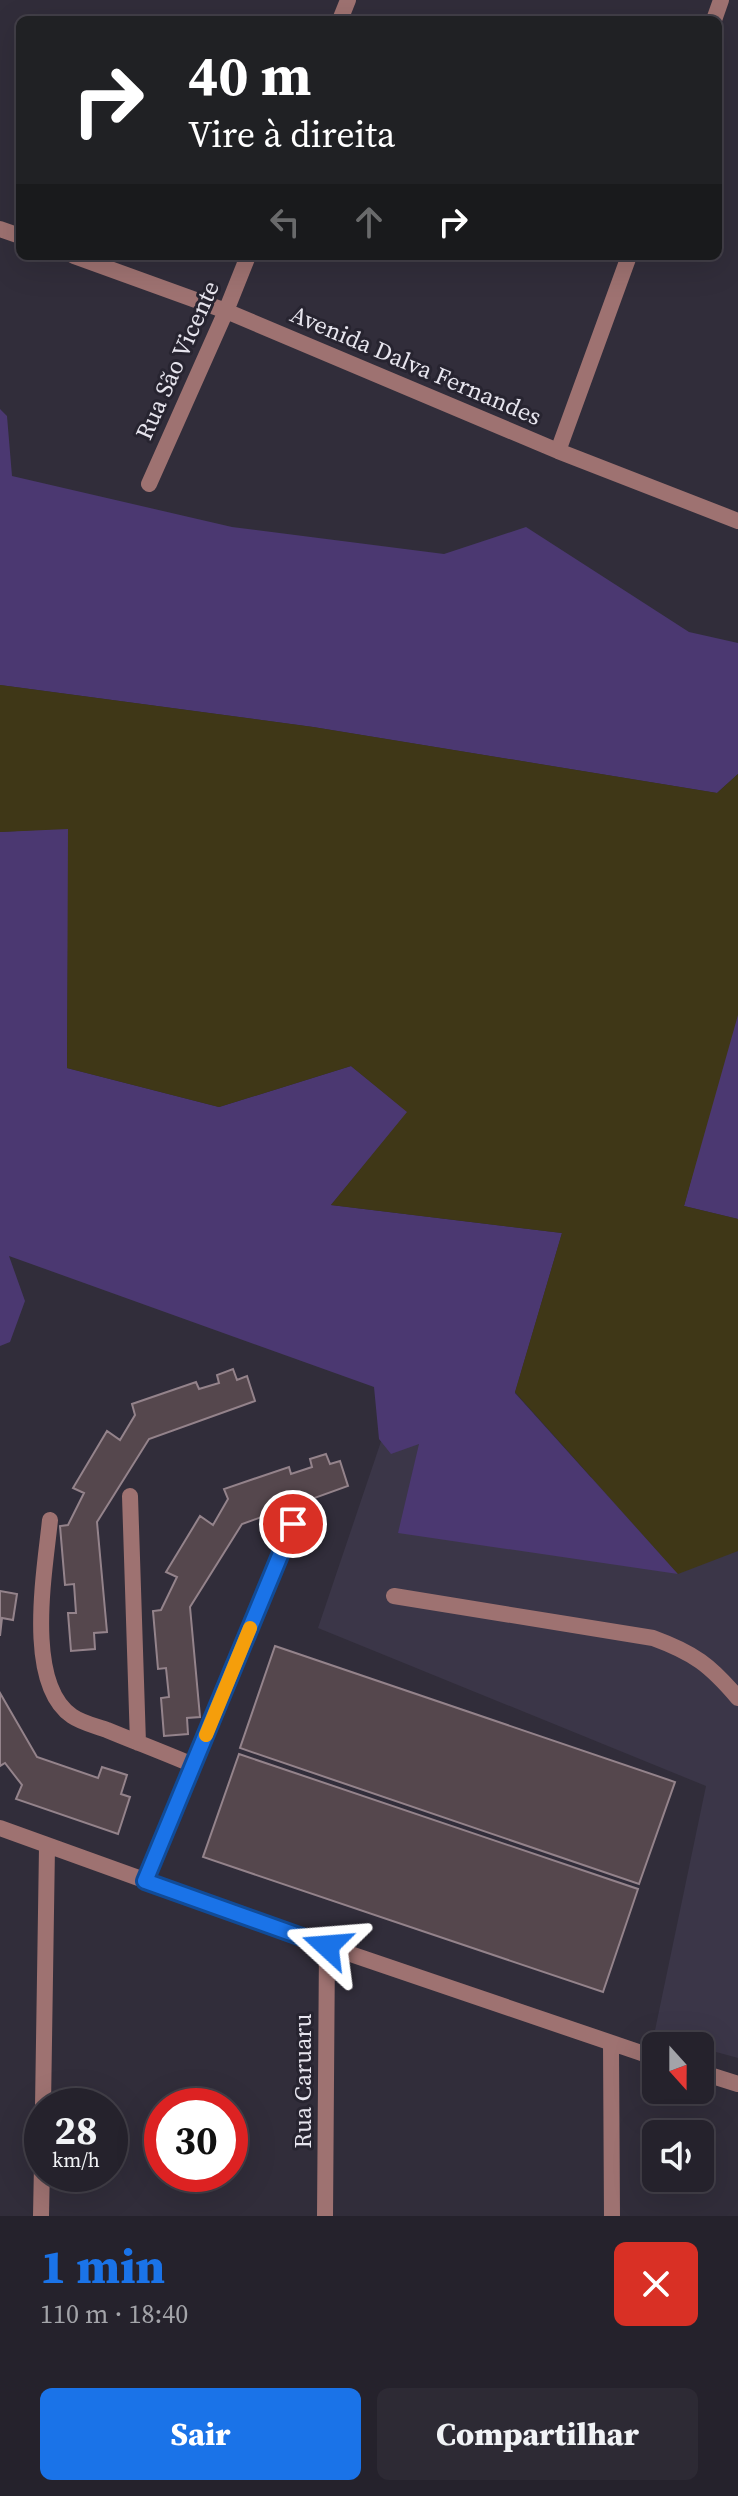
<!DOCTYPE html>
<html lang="pt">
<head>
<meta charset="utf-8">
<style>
	:root { --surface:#25222c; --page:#2d2a34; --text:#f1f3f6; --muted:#a3a4a9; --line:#423f48; --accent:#1a73e8 }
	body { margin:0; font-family:"Source Serif 4",serif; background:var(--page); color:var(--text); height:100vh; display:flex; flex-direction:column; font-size:30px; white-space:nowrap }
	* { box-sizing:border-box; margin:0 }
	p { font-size:26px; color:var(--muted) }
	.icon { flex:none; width:44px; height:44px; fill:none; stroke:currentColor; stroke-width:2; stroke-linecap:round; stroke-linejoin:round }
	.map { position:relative; height:2216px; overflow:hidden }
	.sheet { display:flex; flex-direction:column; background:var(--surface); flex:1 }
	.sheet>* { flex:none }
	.hud { position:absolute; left:16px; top:16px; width:706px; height:244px; border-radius:12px; box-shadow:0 8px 32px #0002,0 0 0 2px var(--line); background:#202124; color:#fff; overflow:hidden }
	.needle { width:52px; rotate:159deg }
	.tools { position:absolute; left:642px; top:2032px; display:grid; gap:16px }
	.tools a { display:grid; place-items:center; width:72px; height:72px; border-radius:12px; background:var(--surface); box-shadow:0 8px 32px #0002,0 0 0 2px var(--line); font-size:40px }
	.speed { position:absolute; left:24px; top:2088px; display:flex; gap:16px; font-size:40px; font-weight:700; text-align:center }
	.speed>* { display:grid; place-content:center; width:104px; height:104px; border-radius:50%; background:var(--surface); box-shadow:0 8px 32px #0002,0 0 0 2px var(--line); line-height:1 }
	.speed small { font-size:20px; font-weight:400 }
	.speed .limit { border:12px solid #d22; background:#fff; color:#111 }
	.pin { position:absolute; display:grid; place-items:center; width:68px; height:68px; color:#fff; margin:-34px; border:4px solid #fff; border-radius:50%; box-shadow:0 2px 8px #0007 }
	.me { position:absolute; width:88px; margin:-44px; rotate:289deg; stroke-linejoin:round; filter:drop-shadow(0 0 6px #0008) }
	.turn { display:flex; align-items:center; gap:28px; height:168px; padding:0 40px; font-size:36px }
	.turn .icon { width:104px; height:104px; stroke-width:2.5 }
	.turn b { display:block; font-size:56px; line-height:68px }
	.lanes { display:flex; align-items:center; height:76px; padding:0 40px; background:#0003; justify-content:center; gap:40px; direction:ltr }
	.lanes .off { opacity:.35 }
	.round { display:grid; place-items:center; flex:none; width:84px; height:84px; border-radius:12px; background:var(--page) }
	.headline { display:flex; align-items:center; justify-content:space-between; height:136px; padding:0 40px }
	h1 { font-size:48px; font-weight:800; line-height:60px; color:var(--accent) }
	.button { display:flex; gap:16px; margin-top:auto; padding:16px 40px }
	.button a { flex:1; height:92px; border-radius:12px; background:var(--accent); color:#fff; font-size:32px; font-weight:800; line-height:92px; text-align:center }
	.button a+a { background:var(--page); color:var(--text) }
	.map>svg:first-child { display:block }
	.built { fill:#3b3648 }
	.green { fill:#4b3871 }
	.sand { fill:#3f3717 }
	.building { fill:#55474d; stroke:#94838b; stroke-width:2 }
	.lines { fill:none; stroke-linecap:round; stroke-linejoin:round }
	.lane { stroke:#9e7271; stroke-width:16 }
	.street { stroke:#9e7271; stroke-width:16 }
	.route-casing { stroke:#114b97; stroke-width:20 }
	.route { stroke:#1a73e8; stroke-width:14 }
	.slow { stroke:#f59e0b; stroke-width:14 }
	.labels { text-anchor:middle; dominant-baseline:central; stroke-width:6; stroke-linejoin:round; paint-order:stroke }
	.street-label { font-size:24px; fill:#e7e5ee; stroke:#272430 }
</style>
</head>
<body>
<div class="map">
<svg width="738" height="2216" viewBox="0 0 738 2216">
	<rect width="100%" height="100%" fill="#312d3a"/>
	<path class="built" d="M395 1400 738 1535V2058L654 2035 706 1786 318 1628Z"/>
	<path class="green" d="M0 409 7 416 12 476 232 527 444 554 526 527 689 632 738 643V774L717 793 313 727 0 685Z
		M69 828 67 1068 219 1107 351 1066 408 1112 331 1205 562 1233 515 1393 678 1574 398 1533 419 1444 391 1454 379 1439 374 1387 9 1256 25 1301 10 1342 0 1346V832Z
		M738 1004V1219L684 1206Z"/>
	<path class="sand" d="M0 685 313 727 717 793 738 774V1015L684 1206 738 1219V1551L678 1574 515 1392 562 1233 331 1205 407 1112 351 1066 219 1107 67 1068 68 829 0 832Z"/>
	<path class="building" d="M233 1369 237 1380 247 1376 255 1401 149 1439 97 1522 107 1632 94 1633 95 1649 71 1651 68 1613H76L74 1584 65 1585 60 1526 68 1525 84 1493 73 1488 107 1431 120 1440 135 1415 132 1404 196 1382 199 1389 219 1383 217 1375Z
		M326 1454 330 1464 340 1461 348 1486 242 1524 190 1607 200 1717 187 1718 188 1734 164 1736 161 1698 169 1697 166 1668 158 1669 153 1611 161 1610 177 1577 166 1572 200 1516 213 1525 228 1499 224 1489 289 1467 291 1474 312 1467 310 1459Z
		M0 1591 17 1594 13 1620 2 1618 0 1636Z
		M275 1646 675 1782 639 1884 240 1748Z
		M0 1693 37 1757 98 1778 102 1767 127 1775 121 1794 130 1797 118 1834 16 1799 22 1785 5 1763 0 1766Z
		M239 1754 638 1889 603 1992 203 1857Z"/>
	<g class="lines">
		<path class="lane" d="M130 1496 138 1743
			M50 1520C45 1570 24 1683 72 1716 82 1723 96 1726 107 1730 136 1742 165 1753 193 1765
			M394 1596 653 1638C694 1653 710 1665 738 1698
			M145 1881 293 1524"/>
		<path class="street" d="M340 20 348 0
			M714 20 721 0
			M0 229 20 236
			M74 256 226 311 558 451 738 521
			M558 451 629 256
			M149 484 226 311 248 256
			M0 1828 327 1946 656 2058
			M611 2044 612 2216
			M700 2072 738 2084
			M43 2106 47 1847
			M41 2216 42 2164
			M325 2216 327 1946"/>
	</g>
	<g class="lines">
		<defs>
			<path id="route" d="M293 1524 145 1881 327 1946"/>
		</defs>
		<use href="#route" class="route-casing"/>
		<use href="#route" class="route"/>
		<path class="slow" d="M206 1735 250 1628"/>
	</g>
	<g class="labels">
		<g class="street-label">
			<text transform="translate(177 360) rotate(-66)">Rua São Vicente</text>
			<text transform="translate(416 365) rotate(23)">Avenida Dalva Fernandes</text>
			<text transform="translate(302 2081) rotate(-90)">Rua Caruaru</text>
		</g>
	</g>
</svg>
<div class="tools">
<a><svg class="needle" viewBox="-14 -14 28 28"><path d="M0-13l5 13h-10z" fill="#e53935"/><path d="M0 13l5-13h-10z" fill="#a3a4a9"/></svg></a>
<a><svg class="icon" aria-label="sound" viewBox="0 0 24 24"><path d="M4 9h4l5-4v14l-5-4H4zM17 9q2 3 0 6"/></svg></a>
</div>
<div class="speed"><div>28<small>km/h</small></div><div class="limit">30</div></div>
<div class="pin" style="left:293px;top:1524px;background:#d93025"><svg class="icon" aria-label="arrive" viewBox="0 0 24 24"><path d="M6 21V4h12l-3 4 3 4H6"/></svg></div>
<svg class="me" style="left:327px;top:1946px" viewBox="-20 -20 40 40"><path d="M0-17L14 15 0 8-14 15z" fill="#1a73e8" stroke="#fff" stroke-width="4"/></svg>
<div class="hud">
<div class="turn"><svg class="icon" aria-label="right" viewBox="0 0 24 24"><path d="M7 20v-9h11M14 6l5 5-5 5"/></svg><div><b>40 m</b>Vire à direita</div></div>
<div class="lanes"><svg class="icon off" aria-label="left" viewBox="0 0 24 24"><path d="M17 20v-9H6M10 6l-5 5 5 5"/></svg><svg class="icon off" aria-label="ahead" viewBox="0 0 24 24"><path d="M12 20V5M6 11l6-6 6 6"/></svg><svg class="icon" aria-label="right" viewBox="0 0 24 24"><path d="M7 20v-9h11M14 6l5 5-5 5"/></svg></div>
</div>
</div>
<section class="sheet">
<div class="headline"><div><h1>1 min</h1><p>110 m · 18:40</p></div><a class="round" style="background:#d93025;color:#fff"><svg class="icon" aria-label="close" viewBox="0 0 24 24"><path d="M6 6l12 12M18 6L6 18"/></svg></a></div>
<div class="button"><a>Sair</a><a>Compartilhar</a></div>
</section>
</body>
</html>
